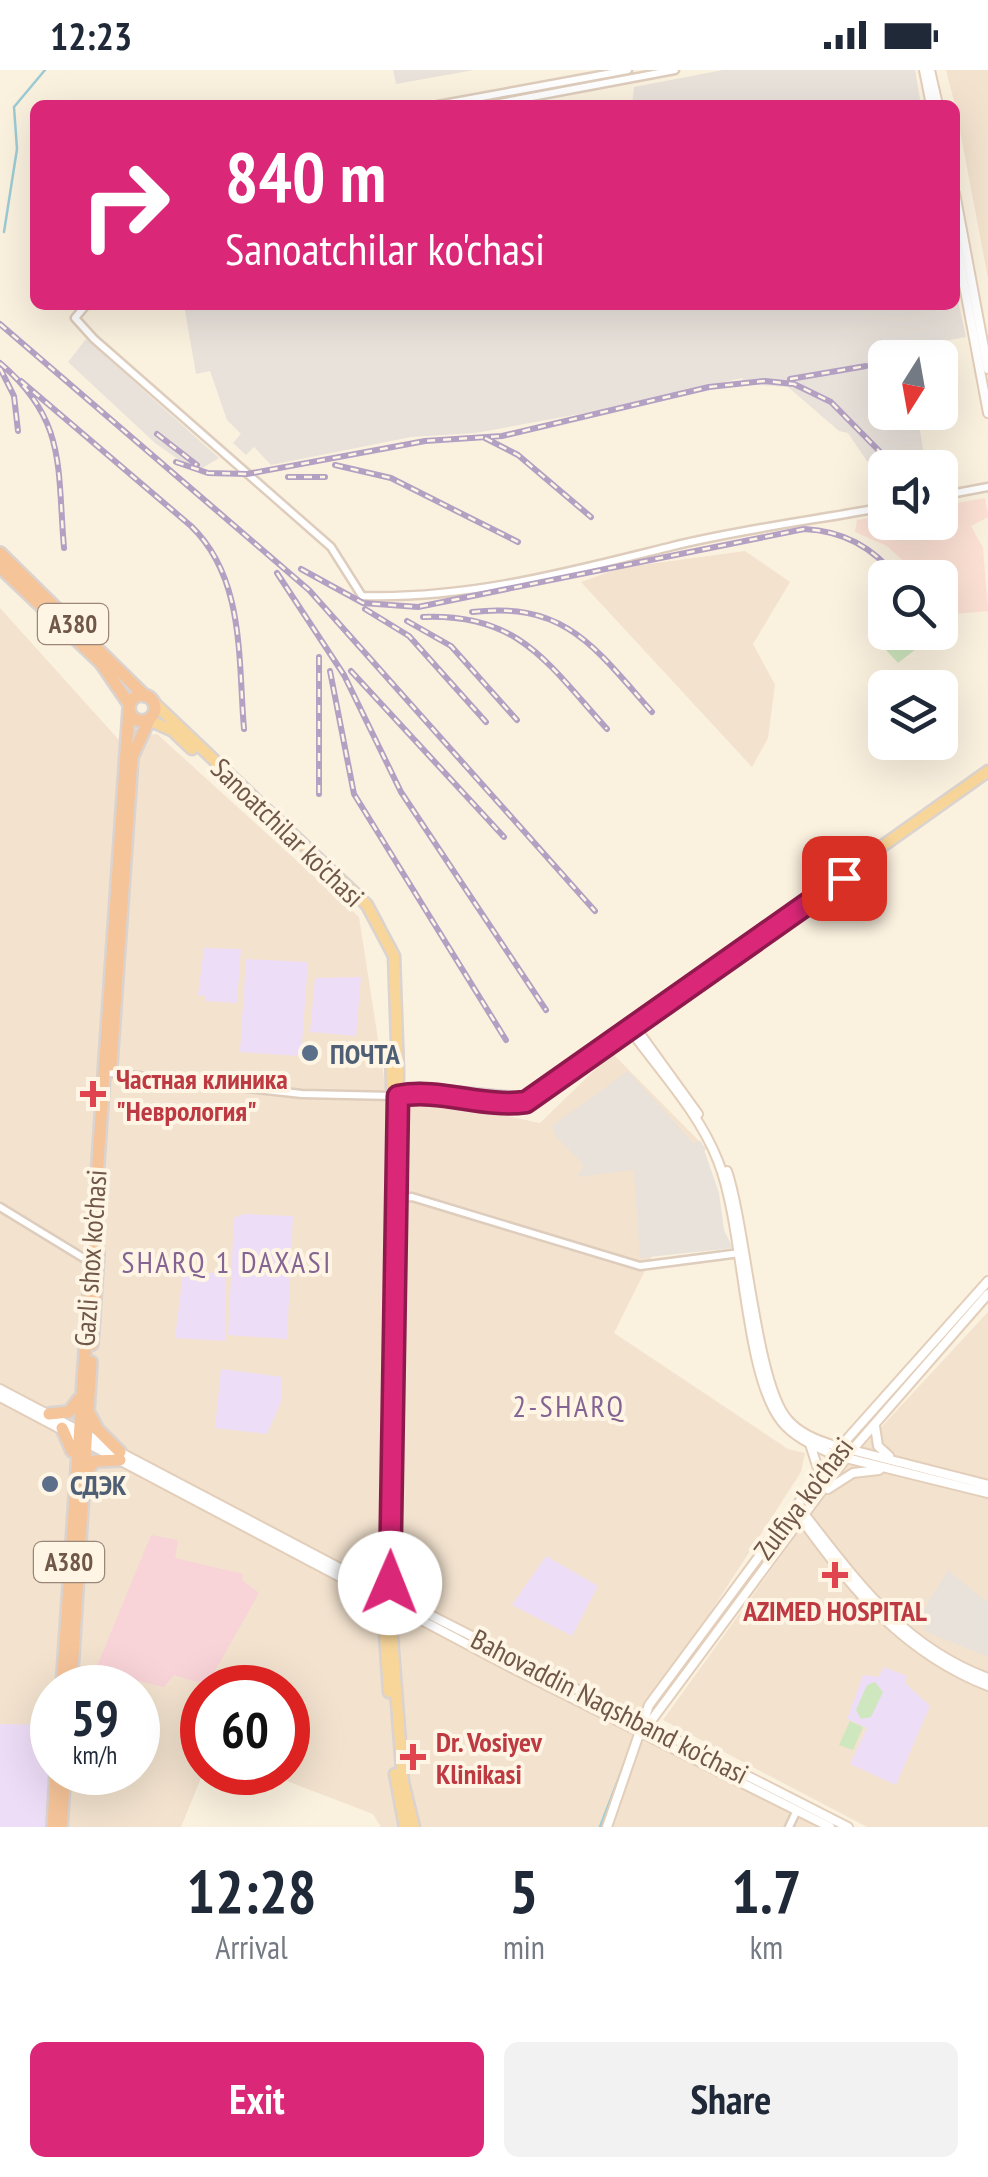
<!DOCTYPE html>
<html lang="en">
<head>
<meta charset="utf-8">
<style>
	:root { --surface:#fff; --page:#f2f2f3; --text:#1f2937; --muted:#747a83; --accent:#db2777 }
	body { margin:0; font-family:"PT Sans Narrow",sans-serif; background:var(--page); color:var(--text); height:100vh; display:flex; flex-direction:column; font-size:38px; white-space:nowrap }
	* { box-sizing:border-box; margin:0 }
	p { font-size:32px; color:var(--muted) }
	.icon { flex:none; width:55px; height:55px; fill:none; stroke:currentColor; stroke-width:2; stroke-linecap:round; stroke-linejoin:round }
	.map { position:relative; height:1757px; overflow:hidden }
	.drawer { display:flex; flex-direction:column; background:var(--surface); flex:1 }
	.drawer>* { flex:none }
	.hud { position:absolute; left:30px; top:30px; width:930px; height:210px; border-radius:15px; box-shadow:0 10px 40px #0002; background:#db2777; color:#fff; overflow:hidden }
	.needle { width:65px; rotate:191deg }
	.fabs { position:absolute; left:868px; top:270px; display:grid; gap:20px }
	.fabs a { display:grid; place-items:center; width:90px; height:90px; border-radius:15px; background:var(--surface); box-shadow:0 10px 40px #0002; font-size:50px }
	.speed { position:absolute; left:30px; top:1595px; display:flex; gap:20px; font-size:50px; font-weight:700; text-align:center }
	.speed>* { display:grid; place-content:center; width:130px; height:130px; border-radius:50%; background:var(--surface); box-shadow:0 10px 40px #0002; line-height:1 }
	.speed small { font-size:25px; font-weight:400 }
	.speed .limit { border:15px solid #d22; background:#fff; color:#111 }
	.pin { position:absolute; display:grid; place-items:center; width:85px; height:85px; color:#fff; margin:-42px; border-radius:20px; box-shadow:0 5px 15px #0006 }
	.me { position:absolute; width:110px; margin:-55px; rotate:1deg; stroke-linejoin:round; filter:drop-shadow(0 0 8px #0008) }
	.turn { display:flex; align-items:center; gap:35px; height:210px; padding:0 30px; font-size:45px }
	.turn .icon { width:130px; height:130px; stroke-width:2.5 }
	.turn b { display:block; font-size:70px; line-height:85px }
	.eta { display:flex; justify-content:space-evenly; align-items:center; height:170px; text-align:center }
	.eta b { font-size:60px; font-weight:800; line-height:70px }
	.button { display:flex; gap:20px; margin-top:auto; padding:20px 30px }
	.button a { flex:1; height:115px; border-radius:15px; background:var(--accent); color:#fff; font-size:40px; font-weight:800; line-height:115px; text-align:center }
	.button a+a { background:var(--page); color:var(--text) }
	.status { display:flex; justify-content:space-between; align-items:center; height:70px; padding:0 50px; background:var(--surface); direction:ltr }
	.status svg { height:28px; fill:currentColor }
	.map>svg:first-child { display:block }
	.residential { fill:#f2e2ce; fill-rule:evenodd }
	.commercial { fill:#fbe0d3 }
	.industrial { fill:#e9e2db }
	.education { fill:#eeddf7 }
	.medical { fill:#f8d3d7 }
	.green { fill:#cfe7bf }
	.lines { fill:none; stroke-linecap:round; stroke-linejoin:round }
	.stream { stroke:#9ccbd4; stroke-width:2.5 }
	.canal { stroke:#b5dce3; stroke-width:5 }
	.tertiary-casing { stroke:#decdbc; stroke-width:11 }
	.secondary-casing { stroke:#e3ceba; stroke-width:12 }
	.primary-casing { stroke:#dad3cf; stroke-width:15 }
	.trunk-casing { stroke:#dad3cf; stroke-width:16 }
	.tertiary { stroke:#fff; stroke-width:6 }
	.secondary { stroke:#fff; stroke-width:8 }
	.primary { stroke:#f8d69a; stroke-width:10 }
	.trunk { stroke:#f6c499; stroke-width:11 }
	.rail-casing { stroke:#b3a0c2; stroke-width:6 }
	.rail { stroke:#fef5e5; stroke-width:2.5; stroke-dasharray:8; stroke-linecap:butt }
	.route-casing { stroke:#8e194d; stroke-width:25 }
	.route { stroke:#db2777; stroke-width:18 }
	.service-dot { fill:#5c6f8a; stroke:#fef5e5; stroke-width:4 }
	.health-dot { fill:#e0444e; stroke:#fef5e5; stroke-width:4 }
	.labels { text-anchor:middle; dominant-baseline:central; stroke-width:8; stroke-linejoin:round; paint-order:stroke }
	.shield { fill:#fef5e5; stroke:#9b8677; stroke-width:2.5 }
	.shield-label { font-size:25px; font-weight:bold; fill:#705748 }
	.street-label { font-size:28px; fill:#705748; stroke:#fef5e5 }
	.service-label { font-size:28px; font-weight:bold; fill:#4e5e75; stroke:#fef5e5; text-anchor:start }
	.health-label { font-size:28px; font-weight:bold; fill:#be3a42; stroke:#fef5e5; text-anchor:start }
	.neighbourhood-label { font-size:30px; letter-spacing:2.5px; fill:#846493; stroke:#fef5e5 }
</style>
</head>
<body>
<div class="status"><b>12:23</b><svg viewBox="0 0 49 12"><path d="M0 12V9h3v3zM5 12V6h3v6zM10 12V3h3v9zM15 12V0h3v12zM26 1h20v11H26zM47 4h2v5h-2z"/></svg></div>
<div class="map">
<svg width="988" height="1757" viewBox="0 0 988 1757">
	<rect width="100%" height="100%" fill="#fbf1df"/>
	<path class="residential" d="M946 0H988V208L955 35Z
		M745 481 790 512 753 574 775 615 768 668 752 697 581 512 620 498Z
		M0 538 118 669 157 664 359 847 386 1021 540 1053 612 983 706 1078 614 1263 788 1379 805 1383 801 1402 633 1662 835 1757H381L373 1744 266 1703 288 1702V1618H202L203 1703 181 1757H0ZM52 1618H138V1702H52Z
		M988 1242V1757H867L663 1650 848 1393Z"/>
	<path class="commercial" d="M985 428 988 447 971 456 983 478 988 541 955 544 940 524V508L927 507 917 494 912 499 887 476 855 462 857 450 885 445V452H940V436Z"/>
	<path class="industrial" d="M393 0H474L396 14Z
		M723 0H915L921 35H632L634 17Z
		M955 217 966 267 907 278V287L885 288V342L917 343 926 397 885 398V417L873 419 869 394 848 363 839 361 788 317 744 314 742 308 618 337 475 363 411 367 271 395 254 377 246 385 233 373 241 364 227 350 210 301 196 304 184 235H955Z
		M86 269 219 388 199 400 189 397 155 373 68 292Z
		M628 1001 693 1073 701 1071 719 1123 724 1160 733 1178 640 1188 634 1100 577 1107 584 1095 556 1067 552 1056Z
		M948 1500 988 1533V1587L925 1561 922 1542Z"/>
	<path class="education" d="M204 878 241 879 237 933 205 931V926L198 925Z
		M246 889 308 892 301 986 240 982Z
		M361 907 356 966 310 962 315 908Z
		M244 1144 293 1146 287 1269 228 1265 234 1148Z
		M183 1203H225L226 1271 175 1268Z
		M221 1299 282 1307 281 1332 267 1364 215 1358Z
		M546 1486 598 1516 572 1566 512 1535Z
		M884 1597 907 1606 905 1613 930 1636 896 1715 850 1694 867 1658 847 1649 863 1605 878 1607Z
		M0 1654 52 1655 46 1757H0Z"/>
	<path class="medical" d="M151 1465 178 1470 175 1488 243 1504 242 1510 259 1523 207 1615 174 1605 164 1617 95 1601Z"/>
	<path class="green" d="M885 556V562L918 563 925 572 898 593 876 569Z
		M875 1612 883 1622 871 1647 861 1649 856 1640 867 1615Z
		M850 1651 863 1657 853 1680 839 1675Z"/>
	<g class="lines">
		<path class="stream" d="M4 162 17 79 14 37 45 0
			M600 1757 628 1684"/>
		<path class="canal" d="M852 1372 988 1217
			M654 1638 836 1395"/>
		<defs>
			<path id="tertiary" d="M438 35 628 0
				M489 35 675 0
				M86 235 75 248 94 269 331 477 362 526C470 529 568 502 673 476 742 459 815 450 885 437
				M940 426 988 417
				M111 1003 302 1024 393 1026
				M390 1128 412 1127 640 1196 740 1183
				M0 1137 90 1192
				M789 1757 797 1740"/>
			<path id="secondary" d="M924 0 931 35
				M930 0 938 35
				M955 123 988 299
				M955 167 988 343
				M633 954 698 1044
				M628 957C659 1000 699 1042 718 1091 745 1158 743 1304 782 1352 795 1368 815 1376 834 1385L988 1423
				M727 1101C746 1157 756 1315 788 1350 800 1364 818 1371 836 1376L988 1415
				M0 1319 393 1526 848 1757
				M0 1327 512 1598 830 1757
				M875 1356 878 1376 889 1386
				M810 1374 819 1402
				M828 1419 853 1403 879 1400
				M805 1445C858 1513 904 1577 988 1608
				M802 1450C853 1521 904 1583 988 1616
				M645 1659 852 1380 988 1224
				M607 1757 649 1635 840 1377 988 1211"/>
			<path id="primary" d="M153 632 367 835 394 886 398 1001 390 1541 403 1712 414 1757
				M149 650 173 661 192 679
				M391 980 392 1018
				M396 1022 418 1019 526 1029 988 701
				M351 1504C370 1507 380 1493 387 1477
				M347 1512 384 1558
				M384 1550 389 1622
				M393 1560 398 1551 414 1547
				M395 1704 405 1757"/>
			<path id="trunk" d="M0 483 145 626
				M0 497 101 593 129 634
				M129 638a13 13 0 1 1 26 0a13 13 0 1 1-26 0Z
				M111 995 132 687 149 650
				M92 1274 98 1183
				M89 1343 98 1360 120 1382
				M49 1344 69 1342 78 1330
				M62 1358 72 1381
				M86 1402 95 1391 120 1390
				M62 1618 129 639
				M71 1618 91 1292
				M53 1757 56 1702
				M61 1757 65 1702"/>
		</defs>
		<use href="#tertiary" class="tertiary-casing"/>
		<use href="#secondary" class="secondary-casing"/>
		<use href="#primary" class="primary-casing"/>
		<use href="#trunk" class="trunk-casing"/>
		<use href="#tertiary" class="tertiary"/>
		<use href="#secondary" class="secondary"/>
		<use href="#primary" class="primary"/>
		<use href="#trunk" class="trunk"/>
		<defs>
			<path id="rail" d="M0 254 309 520 595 841
				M0 293C67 350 57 397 64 478
				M0 298 14 326 18 361
				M790 309 866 296
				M21 311 191 456C245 508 238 589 244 659
				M157 364 197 395
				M485 368 518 385 591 447
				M176 392 208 403 247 404 425 371 502 366 709 317 765 311 794 314 831 332 894 396
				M335 395 391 408 518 472
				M288 407H325
				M301 499 363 533 418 537 804 459C844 461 872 477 898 508
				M277 503 344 605 401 722 546 940
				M365 539 409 566 486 652
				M472 542C566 531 595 578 652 642
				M423 547C520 543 548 594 607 659
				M407 551 451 576 517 650
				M319 587V724
				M330 601 354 724 506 970
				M351 601 504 767"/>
		</defs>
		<use href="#rail" class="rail-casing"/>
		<use href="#rail" class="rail"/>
	</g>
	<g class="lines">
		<defs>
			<path id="route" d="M390 1513 398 1026C440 1018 483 1038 526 1032L844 808"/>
		</defs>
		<use href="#route" class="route-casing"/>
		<use href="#route" class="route"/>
	</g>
	<g class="service-dot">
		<circle cx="310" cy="983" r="10"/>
		<circle cx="50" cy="1414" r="10"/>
	</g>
	<g class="health-dot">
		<path d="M88 1009h10v10h10v10h-10v10h-10v-10h-10v-10h10z"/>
		<path d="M830 1490h10v10h10v10h-10v10h-10v-10h-10v-10h10z"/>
		<path d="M408 1672h10v10h10v10h-10v10h-10v-10h-10v-10h10z"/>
	</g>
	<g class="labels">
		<g class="shield">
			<rect x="38" y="534" width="70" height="40" rx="8"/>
			<rect x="34" y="1472" width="70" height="40" rx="8"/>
		</g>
		<g class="shield-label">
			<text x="73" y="554">A380</text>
			<text x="69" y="1492">A380</text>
		</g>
		<g class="street-label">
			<text transform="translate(288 762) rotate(44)">Sanoatchilar ko'chasi</text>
			<text transform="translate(90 1188) rotate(-86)">Gazli shox ko'chasi</text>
			<text transform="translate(803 1428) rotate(-53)">Zulfiya ko'chasi</text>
			<text transform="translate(610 1636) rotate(27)">Bahovaddin Naqshband ko'chasi</text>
		</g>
		<g class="service-label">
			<text x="330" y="983">ПОЧТА</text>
			<text x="70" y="1414">СДЭК</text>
		</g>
		<g class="health-label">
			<text x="116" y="1008">Частная клиника<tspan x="116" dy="32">"Неврология"</tspan></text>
			<text x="835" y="1540" text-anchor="middle">AZIMED HOSPITAL</text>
			<text x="436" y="1671">Dr. Vosiyev<tspan x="436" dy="32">Klinikasi</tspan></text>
		</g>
		<g class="neighbourhood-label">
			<text x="227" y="1191">SHARQ 1 DAXASI</text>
			<text x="569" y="1335">2-SHARQ</text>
		</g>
	</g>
</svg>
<div class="fabs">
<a><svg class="needle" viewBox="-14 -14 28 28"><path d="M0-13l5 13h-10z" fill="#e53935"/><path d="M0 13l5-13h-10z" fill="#747a83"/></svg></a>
<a><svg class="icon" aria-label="sound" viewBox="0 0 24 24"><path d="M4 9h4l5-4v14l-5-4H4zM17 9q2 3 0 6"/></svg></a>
<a><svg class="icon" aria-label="search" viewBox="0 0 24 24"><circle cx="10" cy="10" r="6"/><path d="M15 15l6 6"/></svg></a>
<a><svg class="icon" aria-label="layers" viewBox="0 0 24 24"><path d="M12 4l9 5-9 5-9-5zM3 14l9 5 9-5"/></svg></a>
</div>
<div class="speed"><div>59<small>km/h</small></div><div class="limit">60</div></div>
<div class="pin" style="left:844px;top:808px;background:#d93025"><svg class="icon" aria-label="arrive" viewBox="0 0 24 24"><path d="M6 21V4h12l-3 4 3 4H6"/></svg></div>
<svg class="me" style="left:390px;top:1513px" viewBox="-20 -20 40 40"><circle r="19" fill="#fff"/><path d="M0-13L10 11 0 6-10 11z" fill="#db2777"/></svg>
<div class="hud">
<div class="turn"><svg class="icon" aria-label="right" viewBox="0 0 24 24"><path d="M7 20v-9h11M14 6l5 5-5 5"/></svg><div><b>840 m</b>Sanoatchilar ko'chasi</div></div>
</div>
</div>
<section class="drawer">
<div class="eta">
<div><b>12:28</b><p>Arrival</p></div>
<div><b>5</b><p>min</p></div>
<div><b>1.7</b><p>km</p></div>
</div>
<div class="button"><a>Exit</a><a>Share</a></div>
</section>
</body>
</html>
